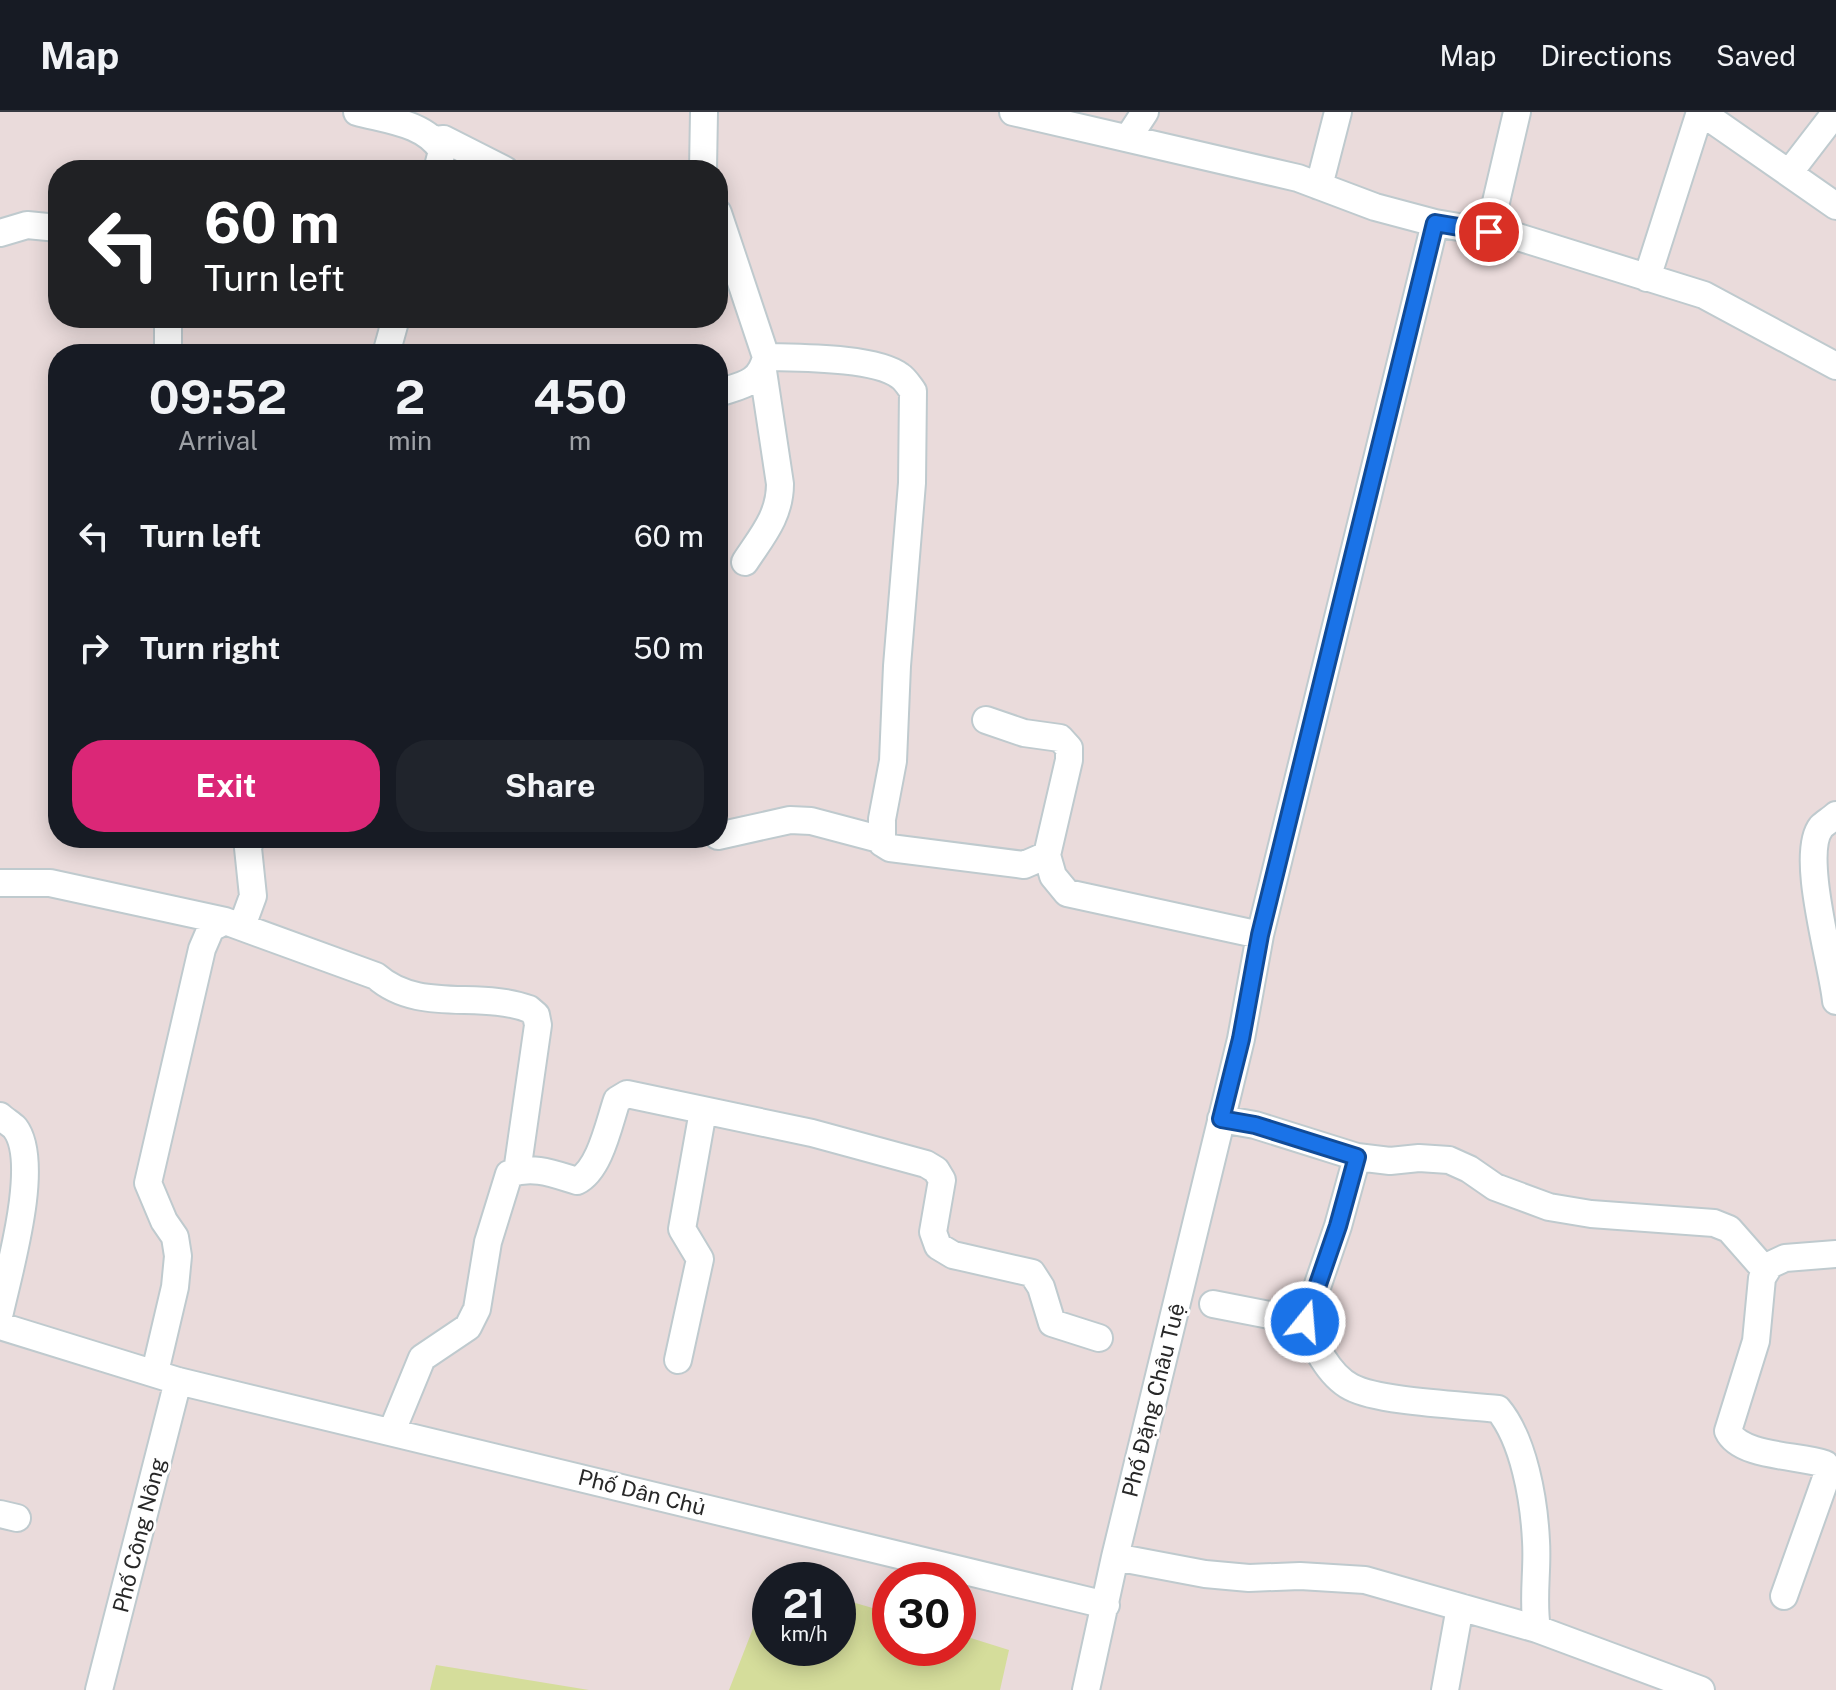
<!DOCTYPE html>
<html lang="en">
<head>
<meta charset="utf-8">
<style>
	:root { --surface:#171b24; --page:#20242c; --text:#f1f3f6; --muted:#9ea1a6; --line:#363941; --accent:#db2777 }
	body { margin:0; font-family:"Public Sans",sans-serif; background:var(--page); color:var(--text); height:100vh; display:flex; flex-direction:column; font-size:30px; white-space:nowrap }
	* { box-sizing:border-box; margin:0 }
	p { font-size:26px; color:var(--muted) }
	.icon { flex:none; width:44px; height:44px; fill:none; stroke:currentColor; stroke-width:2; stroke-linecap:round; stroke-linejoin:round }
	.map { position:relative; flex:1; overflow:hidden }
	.details { position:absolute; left:48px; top:232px; width:680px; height:504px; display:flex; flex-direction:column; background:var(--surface); border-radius:32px; box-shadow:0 4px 20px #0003 }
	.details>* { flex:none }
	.hud { position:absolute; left:48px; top:48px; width:680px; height:168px; border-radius:32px; box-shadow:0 4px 20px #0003; background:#202124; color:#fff; overflow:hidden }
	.speed { position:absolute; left:752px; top:1450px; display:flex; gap:16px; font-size:40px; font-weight:700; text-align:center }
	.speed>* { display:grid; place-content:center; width:104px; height:104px; border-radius:50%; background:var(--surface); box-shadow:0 4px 20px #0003; line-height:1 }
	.speed small { font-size:20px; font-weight:400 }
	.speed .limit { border:12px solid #d22; background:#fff; color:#111 }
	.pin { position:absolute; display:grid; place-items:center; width:68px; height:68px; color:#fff; margin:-34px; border:4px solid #fff; border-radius:50%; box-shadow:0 2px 8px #0007 }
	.me { position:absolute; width:88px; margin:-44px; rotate:17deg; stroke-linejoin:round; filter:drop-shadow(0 0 6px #0008) }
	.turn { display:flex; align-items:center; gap:28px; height:168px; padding:0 24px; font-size:36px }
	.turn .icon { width:104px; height:104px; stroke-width:2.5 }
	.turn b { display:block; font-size:56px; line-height:68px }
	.eta { display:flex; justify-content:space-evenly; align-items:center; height:136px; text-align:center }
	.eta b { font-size:48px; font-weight:700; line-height:56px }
	.action { display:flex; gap:16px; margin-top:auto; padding:16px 24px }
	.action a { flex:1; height:92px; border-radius:32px; background:var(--accent); color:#fff; font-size:32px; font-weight:700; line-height:92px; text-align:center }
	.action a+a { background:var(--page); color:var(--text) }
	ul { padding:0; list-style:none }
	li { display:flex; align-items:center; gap:24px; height:112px; padding:0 24px }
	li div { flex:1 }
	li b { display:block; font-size:30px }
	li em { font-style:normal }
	header { display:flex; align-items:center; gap:48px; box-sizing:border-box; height:112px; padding:0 40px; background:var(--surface); border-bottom:2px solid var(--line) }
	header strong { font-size:38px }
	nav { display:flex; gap:44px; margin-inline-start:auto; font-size:28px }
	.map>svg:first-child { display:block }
	.green { fill:#d5dd9b }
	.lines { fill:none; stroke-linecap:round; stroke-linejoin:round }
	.minor-casing { stroke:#bfcace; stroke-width:30 }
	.minor { stroke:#fff; stroke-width:26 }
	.route-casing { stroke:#114b97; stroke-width:20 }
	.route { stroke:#1a73e8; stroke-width:14 }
	.labels { text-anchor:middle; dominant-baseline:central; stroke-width:6; stroke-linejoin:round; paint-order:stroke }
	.street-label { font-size:22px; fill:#282828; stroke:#fff }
</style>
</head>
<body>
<header>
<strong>Map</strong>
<nav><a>Map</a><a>Directions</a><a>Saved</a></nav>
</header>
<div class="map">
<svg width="1836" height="1578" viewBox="0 0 1836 1578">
	<rect width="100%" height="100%" fill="#eadbdb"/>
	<path class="green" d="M770 1473V1536H838V1486L890 1501V1536H958V1522L1009 1538 1000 1578H729Z
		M436 1553 589 1578H430Z"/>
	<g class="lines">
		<defs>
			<path id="minor" d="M357 0C386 8 426 11 442 39L437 58
				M1013 0 1298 66 1375 95 1435 111 1518 125 1704 183 1836 254
				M1701 0 1836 94
				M1128 26 1145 0
				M435 28 444 27 505 58
				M703 58 704 0
				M1789 61 1836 0
				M1319 74 1338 0
				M718 101 766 245C760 272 742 273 718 281
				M1489 120 1517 0
				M0 121 27 113 58 116
				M1647 166 1700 0
				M168 242V206
				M386 242 396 206
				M766 245C798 246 875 245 900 264 905 267 909 274 913 279L912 371 897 554 893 649 882 707V731L890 736 1024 753 1047 743 1069 648V636L1060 626 1024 621 986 608
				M745 450C762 424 780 404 780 372L763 259
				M1836 703C1832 707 1825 711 1821 715 1799 743 1833 854 1836 889
				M718 724 790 708 811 709 879 727 882 731
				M1047 743 1053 764 1067 781 1260 823
				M0 771H50L225 809 376 864C419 902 479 878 529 897L536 903 538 913 518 1053 520 1058
				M242 814 253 784 248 736 251 726
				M0 1004C4 1008 11 1012 15 1016 41 1050 9 1159 0 1200
				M1221 1007 1255 1013 1357 1045
				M1213 1192 1305 1210
				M0 1214 178 1269 1106 1493
				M678 1248 700 1147 682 1117 703 999
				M155 1260 175 1175 178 1144 175 1125 164 1109 148 1071 202 837 211 816 225 809
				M392 1319 422 1246 468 1215 477 1197 488 1130 509 1062C533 1053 554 1062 577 1069 600 1058 609 1011 617 988L627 982 812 1021 926 1052 936 1058 942 1068 933 1120 938 1134 953 1143 1032 1161 1041 1175 1052 1211 1099 1226
				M0 1402 17 1406
				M1115 1445 1205 1462 1249 1466 1300 1464 1365 1468 1537 1517
				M1784 1484 1827 1363 1825 1352C1798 1343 1740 1345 1728 1319L1756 1229 1762 1166 1770 1153 1785 1146 1836 1142
				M99 1578 178 1269
				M1086 1578 1115 1445 1241 927 1260 823 1435 111
				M1445 1578 1460 1495
				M1701 1578 1537 1517C1532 1487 1538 1458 1536 1429 1534 1388 1524 1328 1498 1297 1463 1293 1379 1290 1351 1275 1328 1263 1314 1232 1305 1210L1338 1114 1357 1045 1390 1049 1419 1046 1449 1048 1469 1057 1495 1075 1549 1095 1591 1102 1714 1111 1729 1117 1766 1159"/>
		</defs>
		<use href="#minor" class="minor-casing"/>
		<use href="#minor" class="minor"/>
	</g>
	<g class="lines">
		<defs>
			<path id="route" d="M1305 1210 1338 1114 1357 1045 1255 1013 1221 1007 1241 927 1260 823 1435 111 1489 120"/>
		</defs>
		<use href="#route" class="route-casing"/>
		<use href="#route" class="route"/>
	</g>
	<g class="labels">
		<g class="street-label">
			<text transform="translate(1153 1288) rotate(-76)">Phố Đặng Châu Tuệ</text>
			<text transform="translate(642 1380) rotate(14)">Phố Dân Chủ</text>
			<text transform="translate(139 1423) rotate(-76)">Phố Công Nông</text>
		</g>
	</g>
</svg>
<div class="speed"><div>21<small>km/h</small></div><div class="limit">30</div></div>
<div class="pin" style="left:1489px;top:120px;background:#d93025"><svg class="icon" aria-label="arrive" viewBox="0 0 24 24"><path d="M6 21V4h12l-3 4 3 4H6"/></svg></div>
<svg class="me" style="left:1305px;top:1210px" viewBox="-20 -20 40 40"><circle r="17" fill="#1a73e8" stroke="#fff" stroke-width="3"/><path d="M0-11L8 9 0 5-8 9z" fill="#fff"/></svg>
<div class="hud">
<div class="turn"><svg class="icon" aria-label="left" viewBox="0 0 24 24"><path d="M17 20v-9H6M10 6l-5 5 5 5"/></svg><div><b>60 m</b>Turn left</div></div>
</div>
<section class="details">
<div class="eta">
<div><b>09:52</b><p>Arrival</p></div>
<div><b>2</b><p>min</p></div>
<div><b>450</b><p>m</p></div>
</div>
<ul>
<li><svg class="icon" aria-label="left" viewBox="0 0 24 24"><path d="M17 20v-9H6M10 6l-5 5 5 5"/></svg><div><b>Turn left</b></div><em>60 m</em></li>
<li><svg class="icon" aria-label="right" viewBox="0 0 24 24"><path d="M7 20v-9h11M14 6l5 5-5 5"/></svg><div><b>Turn right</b></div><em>50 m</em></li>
</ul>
<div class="action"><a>Exit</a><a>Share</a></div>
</section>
</div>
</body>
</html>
